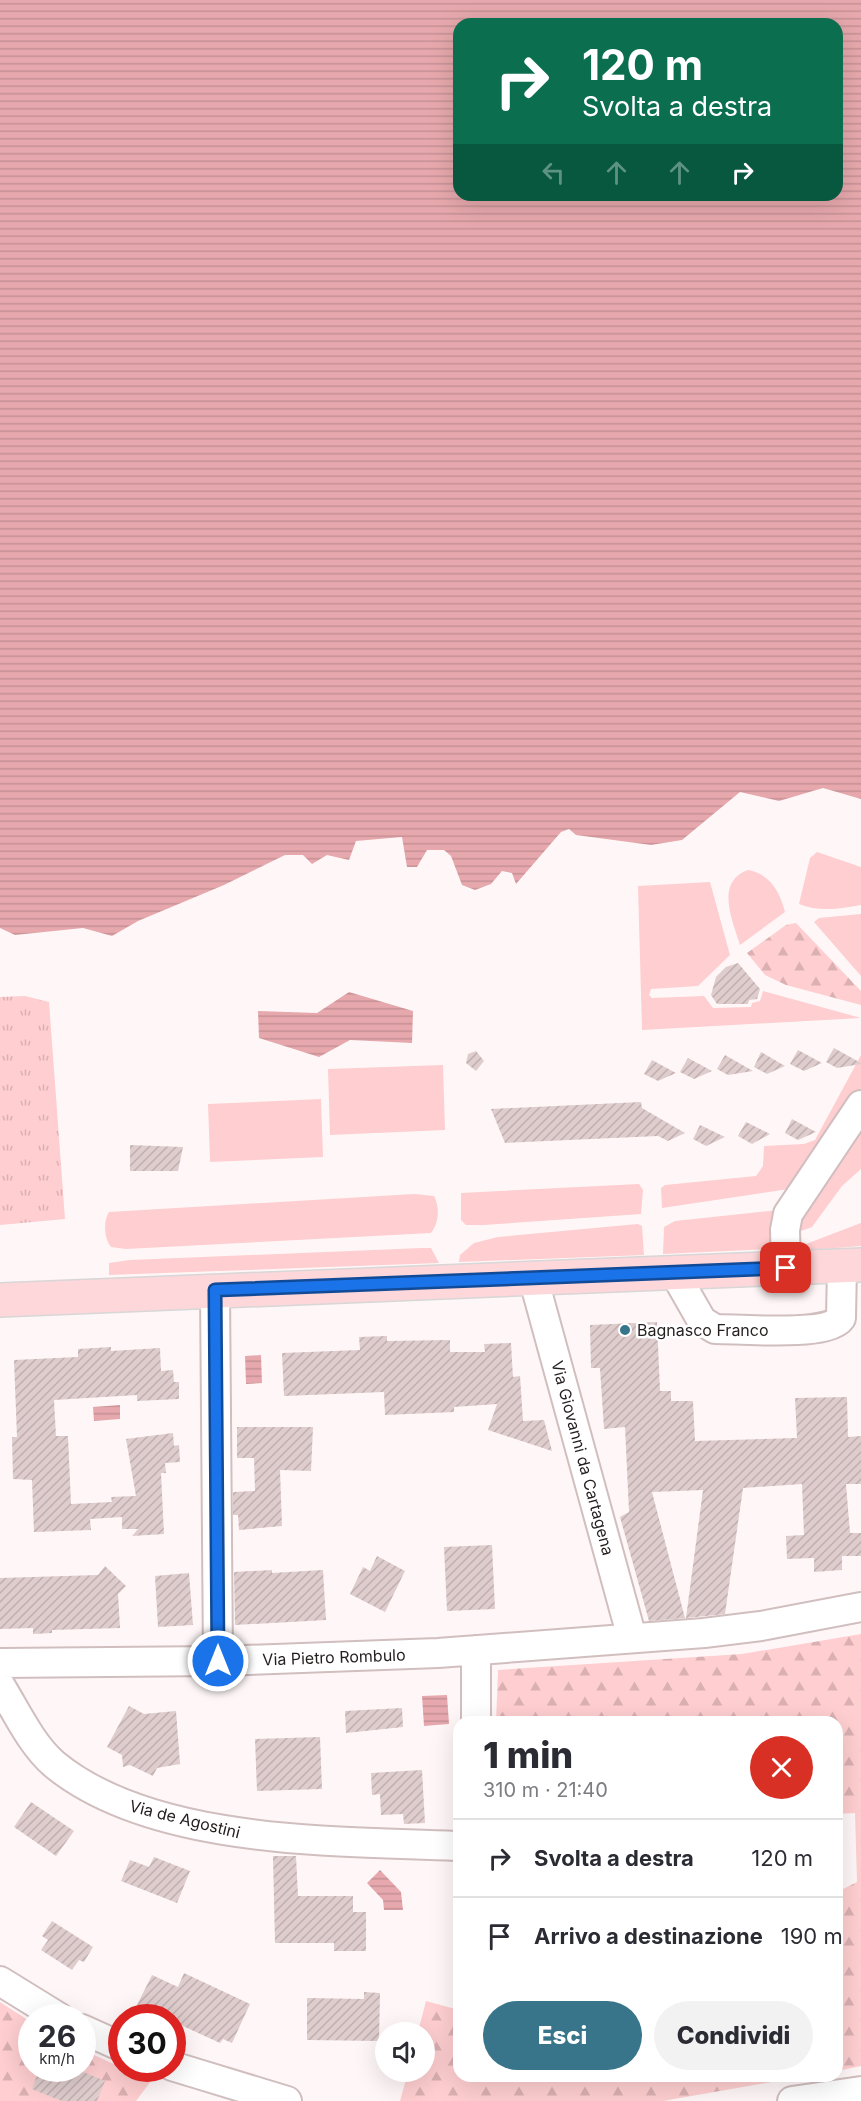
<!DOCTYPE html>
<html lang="it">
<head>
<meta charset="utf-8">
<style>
	:root { --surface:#fff; --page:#f2f2f3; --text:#2b2b33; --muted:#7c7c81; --line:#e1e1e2; --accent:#38758b }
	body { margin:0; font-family:Inter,sans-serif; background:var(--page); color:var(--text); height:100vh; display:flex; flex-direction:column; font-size:22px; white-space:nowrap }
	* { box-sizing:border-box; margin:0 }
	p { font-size:20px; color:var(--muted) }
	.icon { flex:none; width:33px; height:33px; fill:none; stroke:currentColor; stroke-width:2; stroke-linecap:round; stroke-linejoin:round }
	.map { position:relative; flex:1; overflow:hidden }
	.sheet { position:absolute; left:453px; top:1716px; width:390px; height:366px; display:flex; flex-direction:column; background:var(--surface); border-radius:18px; box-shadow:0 6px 24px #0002 }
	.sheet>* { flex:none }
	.guide { position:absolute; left:453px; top:18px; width:390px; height:183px; border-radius:18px; box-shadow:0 6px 24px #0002; background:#0b6e4f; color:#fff; overflow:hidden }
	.controls { position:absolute; left:375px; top:2022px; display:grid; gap:12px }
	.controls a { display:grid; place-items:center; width:60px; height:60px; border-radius:50%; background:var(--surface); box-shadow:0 6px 24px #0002; font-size:30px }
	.speed { position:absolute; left:18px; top:2004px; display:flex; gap:12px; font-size:30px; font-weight:700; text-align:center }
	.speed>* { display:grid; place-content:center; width:78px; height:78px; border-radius:50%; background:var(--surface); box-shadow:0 6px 24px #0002; line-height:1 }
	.speed small { font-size:15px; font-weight:400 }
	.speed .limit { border:9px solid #d22; background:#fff; color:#111 }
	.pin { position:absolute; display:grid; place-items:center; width:51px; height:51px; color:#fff; margin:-26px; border-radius:12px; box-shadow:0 3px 9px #0006 }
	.me { position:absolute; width:66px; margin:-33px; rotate:0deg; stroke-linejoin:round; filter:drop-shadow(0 0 4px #0008) }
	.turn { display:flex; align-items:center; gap:21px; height:126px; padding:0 30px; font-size:27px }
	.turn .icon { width:78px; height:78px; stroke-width:2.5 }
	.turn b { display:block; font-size:42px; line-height:51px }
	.lanes { display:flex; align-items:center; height:57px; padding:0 30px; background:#0003; justify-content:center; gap:30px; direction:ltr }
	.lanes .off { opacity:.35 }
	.round { display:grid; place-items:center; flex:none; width:63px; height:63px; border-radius:32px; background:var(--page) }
	.headline { display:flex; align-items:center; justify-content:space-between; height:102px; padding:0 30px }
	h1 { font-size:36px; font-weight:800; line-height:45px }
	.cta { display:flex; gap:12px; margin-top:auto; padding:12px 30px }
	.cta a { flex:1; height:69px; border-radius:36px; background:var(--accent); color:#fff; font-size:24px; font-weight:800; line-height:69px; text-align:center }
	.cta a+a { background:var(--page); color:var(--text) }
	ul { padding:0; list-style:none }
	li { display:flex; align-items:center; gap:18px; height:78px; padding:0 30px; border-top:2px solid var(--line) }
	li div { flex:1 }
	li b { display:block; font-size:22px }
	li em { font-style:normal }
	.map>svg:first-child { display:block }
	.grass { fill:#feced0 }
	.forest { fill:url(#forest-firs) }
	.park { fill:url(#park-tufts) }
	.water { fill:url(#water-rules); fill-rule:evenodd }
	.building { fill:url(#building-hatch) }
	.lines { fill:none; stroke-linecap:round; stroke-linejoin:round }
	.minor-casing { stroke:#d1bebf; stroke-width:32 }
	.major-casing { stroke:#d8d6d7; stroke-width:36 }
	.minor { stroke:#fff; stroke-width:28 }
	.major { stroke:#fdd7d9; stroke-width:33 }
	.route-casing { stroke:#114b97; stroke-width:15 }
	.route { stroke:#1a73e8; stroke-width:10 }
	.poi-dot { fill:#38758b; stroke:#fff; stroke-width:2 }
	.labels { text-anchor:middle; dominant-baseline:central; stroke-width:5; stroke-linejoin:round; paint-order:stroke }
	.poi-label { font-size:16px; fill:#251e1f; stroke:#fff; text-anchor:start }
	.street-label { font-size:16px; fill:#251e1f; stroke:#fff }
</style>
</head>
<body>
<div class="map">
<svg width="861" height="2101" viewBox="0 0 861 2101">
	<defs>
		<pattern id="forest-firs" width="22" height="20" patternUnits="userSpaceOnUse" patternTransform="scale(1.5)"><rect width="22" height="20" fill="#feced0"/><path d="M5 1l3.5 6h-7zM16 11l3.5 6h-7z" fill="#dab0b2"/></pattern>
		<pattern id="park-tufts" width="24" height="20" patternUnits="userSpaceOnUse" patternTransform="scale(1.5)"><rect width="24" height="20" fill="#feced0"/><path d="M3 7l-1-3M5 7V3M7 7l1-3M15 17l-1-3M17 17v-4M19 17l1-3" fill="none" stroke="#dab0b2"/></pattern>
		<pattern id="water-rules" width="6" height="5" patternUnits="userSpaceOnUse" patternTransform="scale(1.5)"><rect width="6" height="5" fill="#e6a8ac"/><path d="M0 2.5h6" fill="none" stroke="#c59094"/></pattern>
		<pattern id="building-hatch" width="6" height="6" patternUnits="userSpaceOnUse" patternTransform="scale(1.5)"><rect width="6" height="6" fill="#dfcccd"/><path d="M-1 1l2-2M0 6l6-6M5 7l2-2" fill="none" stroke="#bfafb0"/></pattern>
	</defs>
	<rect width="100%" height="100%" fill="#fff7f7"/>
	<path class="grass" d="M817 852 861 867V905C841 909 818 912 799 904L810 858Z
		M748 870C770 874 780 892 785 912L740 945C732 919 715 882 748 870Z
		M710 882 730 955 698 986 651 989 649 995 652 998 704 996 713 1008 751 1007 752 1003 760 1001 763 991 861 1018 642 1030 638 886Z
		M861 914V976L814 922 819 918Z
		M861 1055V1094L789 1189 662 1208 661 1188 665 1185 756 1176 763 1166 764 1146 804 1144 815 1140Z
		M443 1065 445 1130 330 1135 328 1069Z
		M321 1099 323 1157 210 1162 208 1104Z
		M861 1116V1169L842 1186 812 1227 793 1234Z
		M639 1184 643 1190 641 1214 484 1225H466L461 1220V1193Z
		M414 1194 434 1196C440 1207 439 1223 431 1233L126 1249 111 1247C104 1239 103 1221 109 1212Z
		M779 1210 774 1242 768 1249 663 1254 664 1227 675 1221Z
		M861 1223V1246L798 1251V1247Z
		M638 1224 642 1226 644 1255 459 1262 460 1255 474 1243 498 1237Z
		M422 1248H431L439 1263 109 1275V1263L130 1260Z"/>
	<path class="forest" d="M796 923 861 991V1005L786 985 765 975 747 953 786 925Z
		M861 1634V2066L837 2071V1892L857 1882 855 1813 837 1814V1722H496L498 1670 742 1654Z
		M426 2001 459 2010V2076H806L663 2101H400L408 2072H424V2032H418Z
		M0 2002 31 2022 32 2068H82L83 2050 151 2081 136 2101H0Z"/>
	<path class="park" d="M25 996 49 1002 65 1219 0 1225V997Z"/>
	<path class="water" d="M0 0H861V799L823 788 779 801 740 792 682 840 651 845 576 835 569 829 561 832 516 884 512 873 502 871 491 884 475 890 462 885 451 856 444 850H427L417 867H407L402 837 356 841 349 860 327 855 312 864 303 855H285L224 885 138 921 112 936 83 928 15 935 0 928ZM459 24H837V195H459Z
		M349 992 413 1011 412 1043 350 1040 319 1057 259 1038 258 1011 317 1013Z
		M261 1355 262 1383 246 1384 245 1356Z
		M120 1405V1419L94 1421 93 1407Z
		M447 1695 449 1724 424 1726 422 1696Z
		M380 1870 401 1892 403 1910H384L383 1900 367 1883Z"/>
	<path class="building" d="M738 963 760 989 757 999 749 1000 748 1004H717L711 995 716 977 726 967Z
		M834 1048 861 1063V1064L837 1068 826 1062Z
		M798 1050 822 1063 804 1071 790 1064Z
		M476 1051 484 1061 476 1071 466 1063 468 1054Z
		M761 1052 785 1066 767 1074 754 1067Z
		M725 1055 753 1071 728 1075 717 1069Z
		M688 1058 712 1071 694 1079 680 1072Z
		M652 1060 676 1073 658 1081 644 1074Z
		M641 1102 642 1108 685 1133 668 1141 658 1136 505 1143 491 1109Z
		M792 1119 816 1132 798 1140 785 1133Z
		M746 1122 770 1134 752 1144 738 1136Z
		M700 1125 725 1137 706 1146 693 1139Z
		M130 1145 183 1147 178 1171H130Z
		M657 1322 660 1391H671V1401H693L695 1441 797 1438 795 1398 847 1397 848 1437 861 1436V1484H846L850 1533H861V1556H842V1570L814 1572V1558L787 1559 786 1536 804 1535 802 1484 743 1488 725 1614 686 1618 703 1490 652 1492 685 1618 649 1621 620 1517 629 1512 625 1427 604 1429 600 1368H591L590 1325Z
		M387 1336V1341L450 1340V1352H485L484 1344 511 1343 513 1377 520 1376 523 1421 544 1420 552 1451 488 1430 497 1404 454 1407V1412L385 1415 384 1392 284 1396 282 1353 360 1350 359 1337Z
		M111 1347V1351L160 1348 161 1371 173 1370 174 1382H179V1399L137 1401V1395L54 1400 56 1436H68L71 1504 112 1502 111 1497 136 1496 126 1439 173 1433 174 1446 179 1445 180 1462 165 1463 166 1473H161L164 1534 132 1536 138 1529H122V1517L90 1519 91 1530 34 1532 32 1480 13 1479 12 1437H17L14 1360 78 1357V1349Z
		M237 1427H313L311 1471 280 1470 282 1526 239 1530 238 1515H233V1492L255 1491 254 1458H237Z
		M492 1545 495 1609 447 1611 444 1547Z
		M377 1556 405 1571 385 1612 350 1594 363 1567 370 1571Z
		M105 1566 126 1586 118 1594 120 1628 52 1630V1633L33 1634V1628L0 1629V1578L98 1575Z
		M272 1570V1573L323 1570 326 1620 235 1625 234 1572Z
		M189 1573 193 1625 158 1627 155 1576Z
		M129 1706 144 1714 176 1711 180 1764 157 1768 153 1776 130 1765 123 1767 122 1755 107 1747Z
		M402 1708 403 1727 346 1733 345 1711Z
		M320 1737 322 1789 257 1791 255 1739Z
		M422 1770 425 1823 404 1824 403 1814 381 1815 380 1794 372 1795 371 1773Z
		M31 1802 74 1831 56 1856 14 1827Z
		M273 1856H296L298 1896H353V1912H366V1951H334V1943H275Z
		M154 1857 190 1871 177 1903 121 1881 130 1860 149 1867Z
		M52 1921 93 1947 84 1962 79 1960 72 1970 41 1950 48 1940 42 1936Z
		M184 1973 250 2004 232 2043 223 2039 220 2043 172 2021V2018H165L137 2005 152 1975 178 1987Z
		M364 1992 380 1993 379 2041 307 2040V1998L364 1999Z
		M40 2068H74L105 2081 97 2101H62L32 2089Z"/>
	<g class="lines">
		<defs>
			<path id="minor" d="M786 1268 785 1230 788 1214 861 1105
				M674 1272 702 1321 715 1329C740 1329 828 1337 841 1318L842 1266
				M533 1277 632 1638
				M215 1290 218 1661
				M0 1663 218 1661 438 1653 704 1633 761 1626 861 1607
				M0 1685C16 1711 31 1744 54 1764 152 1845 337 1841 459 1846
				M476 1722V1650
				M0 1981 60 2018
				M82 2029 122 2047
				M172 2066 287 2101
				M792 2101 861 2091"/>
			<path id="major" d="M0 1300 861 1265"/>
		</defs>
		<use href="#minor" class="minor-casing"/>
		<use href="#major" class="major-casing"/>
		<use href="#minor" class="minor"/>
		<use href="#major" class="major"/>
	</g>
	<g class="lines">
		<defs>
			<path id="route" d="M218 1661 215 1290 786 1268"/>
		</defs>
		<use href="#route" class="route-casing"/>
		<use href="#route" class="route"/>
	</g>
	<circle class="poi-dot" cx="625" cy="1330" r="6"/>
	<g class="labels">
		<g class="poi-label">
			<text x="637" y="1330">Bagnasco Franco</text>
		</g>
		<g class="street-label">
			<text transform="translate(583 1458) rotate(75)">Via Giovanni da Cartagena</text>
			<text transform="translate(334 1657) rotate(-2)">Via Pietro Rombulo</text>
			<text transform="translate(185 1819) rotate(14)">Via de Agostini</text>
		</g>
	</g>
</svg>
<div class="controls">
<a><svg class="icon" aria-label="sound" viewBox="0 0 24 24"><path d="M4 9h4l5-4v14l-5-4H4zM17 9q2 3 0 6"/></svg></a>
</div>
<div class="speed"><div>26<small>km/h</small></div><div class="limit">30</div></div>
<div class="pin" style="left:786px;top:1268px;background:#d93025"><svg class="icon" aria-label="arrive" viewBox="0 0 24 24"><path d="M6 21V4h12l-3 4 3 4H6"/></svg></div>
<svg class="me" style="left:218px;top:1661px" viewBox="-20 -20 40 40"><circle r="17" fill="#1a73e8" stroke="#fff" stroke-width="3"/><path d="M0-11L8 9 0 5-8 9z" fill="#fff"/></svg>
<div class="guide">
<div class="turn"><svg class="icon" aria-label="right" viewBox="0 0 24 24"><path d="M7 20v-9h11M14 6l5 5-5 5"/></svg><div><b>120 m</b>Svolta a destra</div></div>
<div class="lanes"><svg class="icon off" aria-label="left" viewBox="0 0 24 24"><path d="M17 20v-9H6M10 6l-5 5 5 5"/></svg><svg class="icon off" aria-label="ahead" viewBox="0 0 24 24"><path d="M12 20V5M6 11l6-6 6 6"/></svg><svg class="icon off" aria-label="ahead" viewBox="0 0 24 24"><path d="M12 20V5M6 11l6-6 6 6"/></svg><svg class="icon" aria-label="right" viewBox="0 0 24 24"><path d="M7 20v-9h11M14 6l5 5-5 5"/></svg></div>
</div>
<section class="sheet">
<div class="headline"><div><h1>1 min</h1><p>310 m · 21:40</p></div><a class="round" style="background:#d93025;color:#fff"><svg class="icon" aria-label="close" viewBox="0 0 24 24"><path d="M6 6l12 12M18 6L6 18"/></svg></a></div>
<ul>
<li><svg class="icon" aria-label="right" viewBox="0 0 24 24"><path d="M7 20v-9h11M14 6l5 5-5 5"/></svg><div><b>Svolta a destra</b></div><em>120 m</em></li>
<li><svg class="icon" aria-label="arrive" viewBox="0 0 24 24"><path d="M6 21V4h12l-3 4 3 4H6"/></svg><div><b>Arrivo a destinazione</b></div><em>190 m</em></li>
</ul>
<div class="cta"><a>Esci</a><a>Condividi</a></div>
</section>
</div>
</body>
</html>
